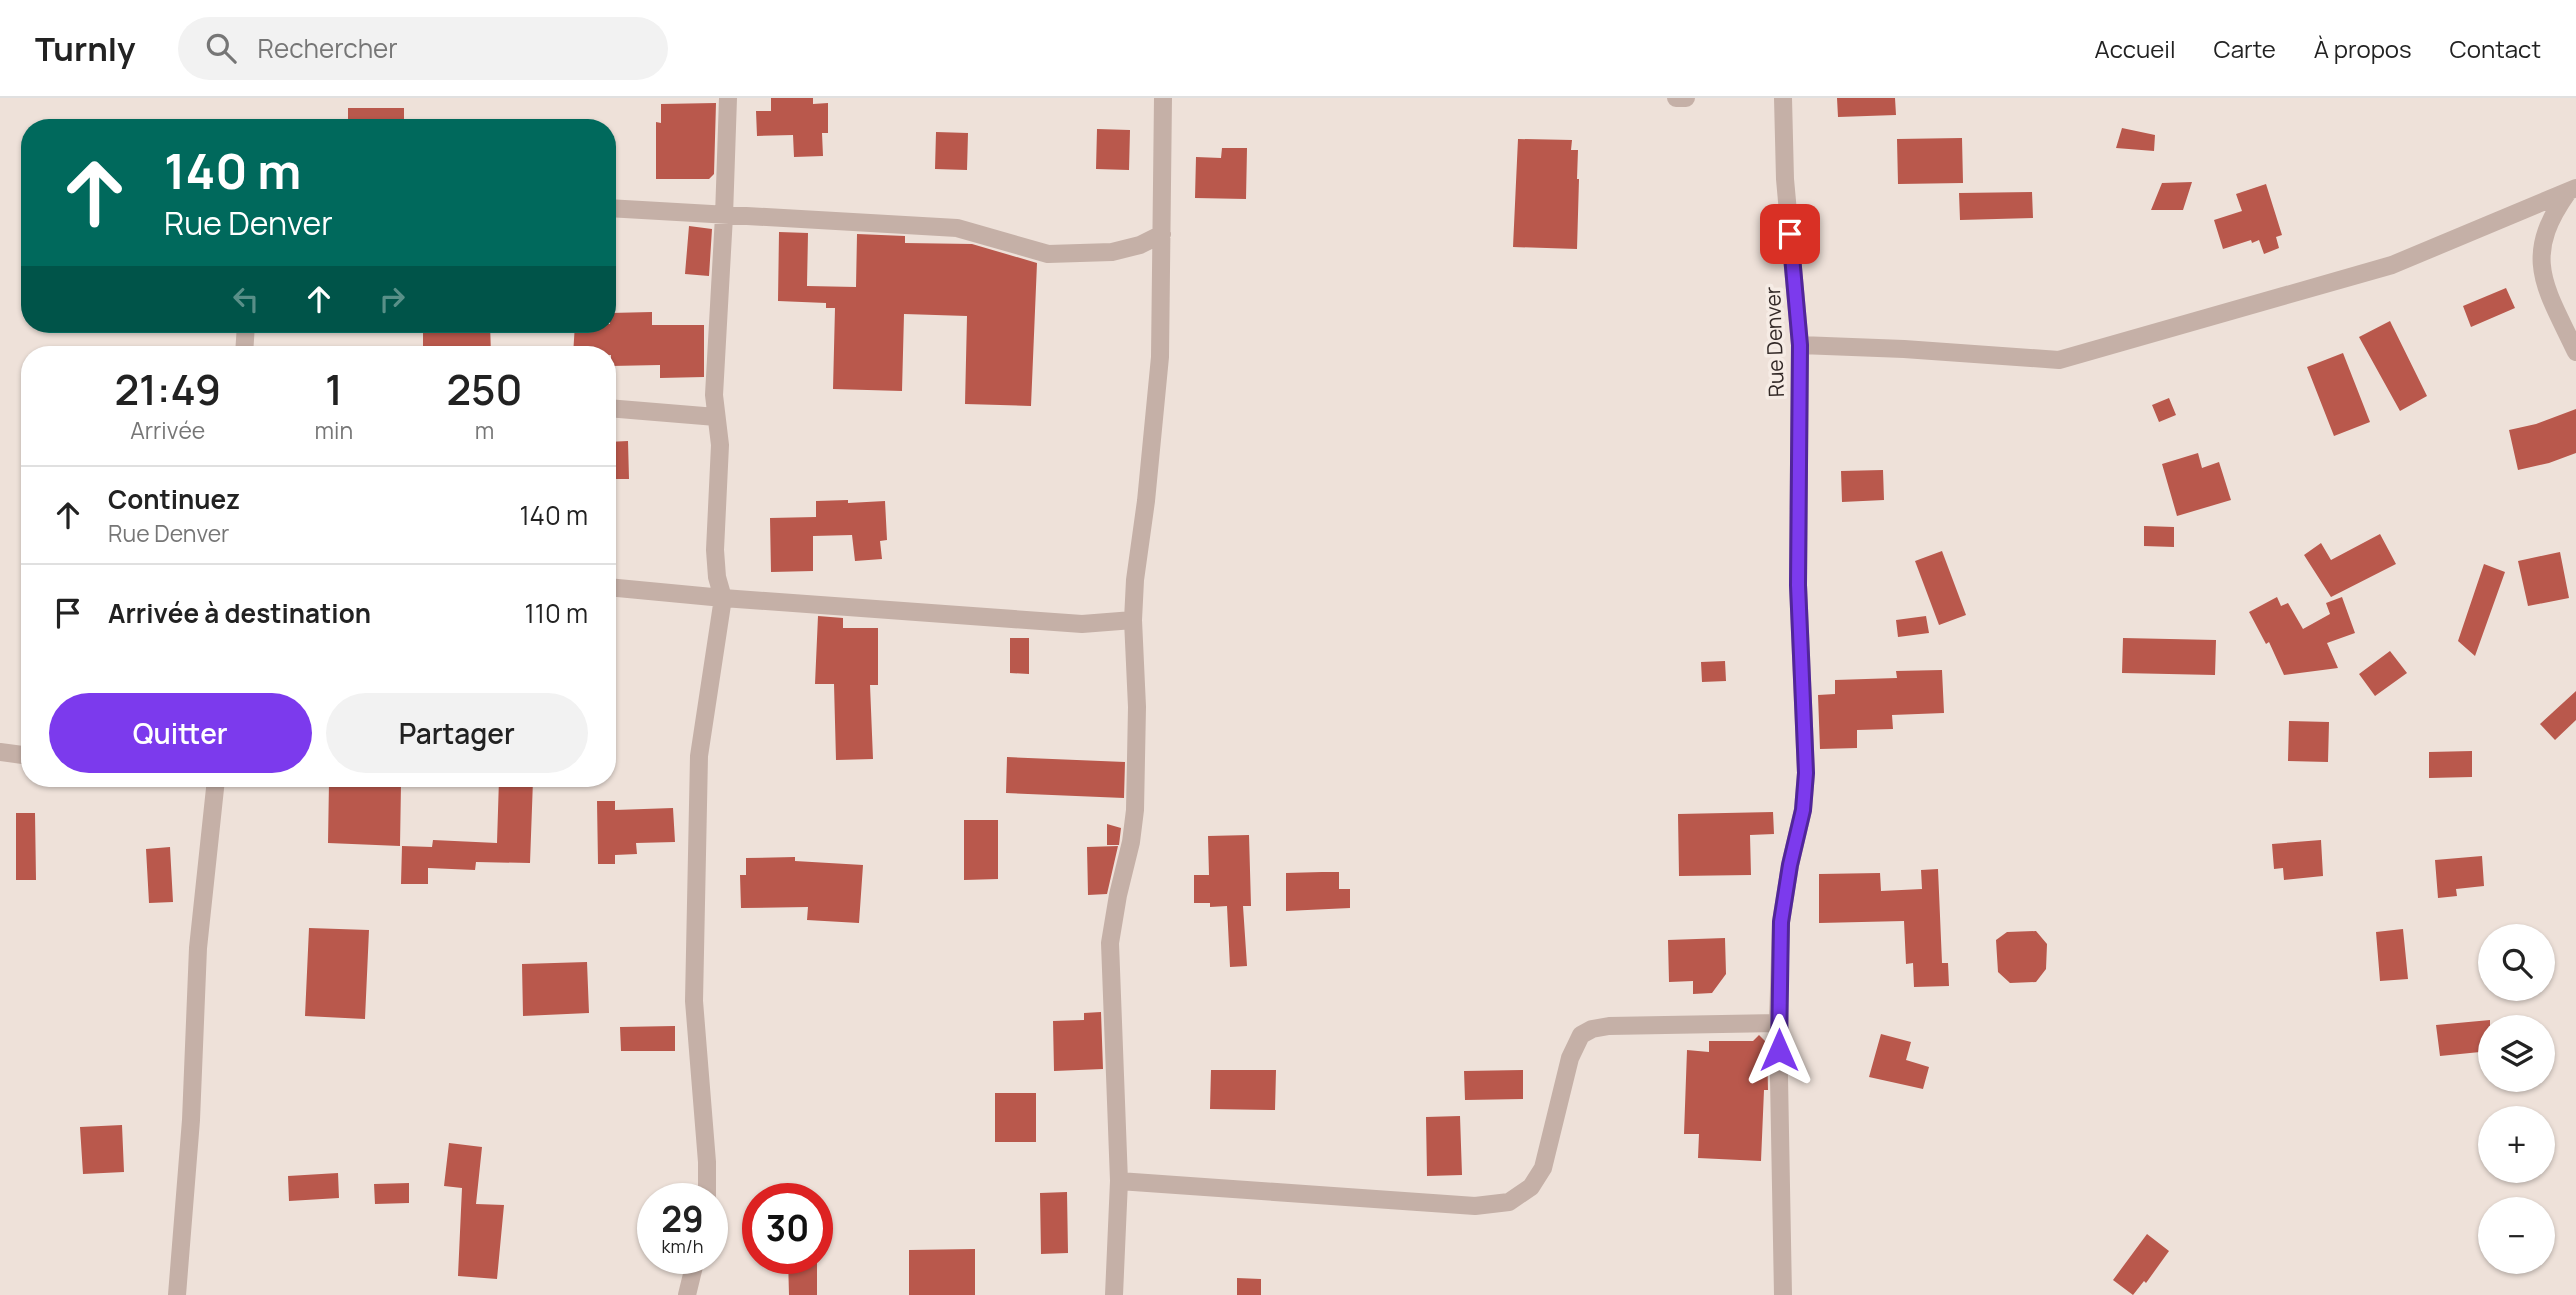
<!DOCTYPE html>
<html lang="fr">
<head>
<meta charset="utf-8">
<style>
	:root { --surface:#fff; --page:#f2f2f2; --text:#222; --muted:#767676; --line:#e0e0e0; --accent:#7c3aed }
	body { margin:0; font-family:Manrope,sans-serif; background:var(--page); color:var(--text); height:100vh; display:flex; flex-direction:column; font-size:26px; white-space:nowrap }
	* { box-sizing:border-box; margin:0 }
	p { font-size:23px; color:var(--muted) }
	.icon { flex:none; width:38px; height:38px; fill:none; stroke:currentColor; stroke-width:2; stroke-linecap:round; stroke-linejoin:round }
	.map { position:relative; flex:1; overflow:hidden }
	.panel { position:absolute; left:21px; top:248px; width:595px; height:441px; display:flex; flex-direction:column; background:var(--surface); border-radius:28px; box-shadow:0 2px 5px #0004 }
	.panel>* { flex:none }
	.banner { position:absolute; left:21px; top:21px; width:595px; height:214px; border-radius:28px; box-shadow:0 2px 5px #0004; background:#00695c; color:#fff; overflow:hidden }
	.tools { position:absolute; left:2478px; top:826px; display:grid; gap:14px }
	.tools a { display:grid; place-items:center; width:77px; height:77px; border-radius:50%; background:var(--surface); box-shadow:0 2px 5px #0004; font-size:35px }
	.speed { position:absolute; left:637px; top:1085px; display:flex; gap:14px; font-size:35px; font-weight:700; text-align:center }
	.speed>* { display:grid; place-content:center; width:91px; height:91px; border-radius:50%; background:var(--surface); box-shadow:0 2px 5px #0004; line-height:1 }
	.speed small { font-size:18px; font-weight:400 }
	.speed .limit { border:10px solid #d22; background:#fff; color:#111 }
	.pin { position:absolute; display:grid; place-items:center; width:60px; height:60px; color:#fff; margin:-30px; border-radius:14px; box-shadow:0 4px 10px #0006 }
	.me { position:absolute; width:77px; margin:-38px; rotate:0deg; stroke-linejoin:round; filter:drop-shadow(0 0 5px #0008) }
	.turn { display:flex; align-items:center; gap:24px; height:147px; padding:0 28px; font-size:32px }
	.turn .icon { width:91px; height:91px; stroke-width:2.5 }
	.turn b { display:block; font-size:49px; line-height:60px }
	.lanes { display:flex; align-items:center; height:66px; padding:0 28px; background:#0003; justify-content:center; gap:35px; direction:ltr }
	.lanes .off { opacity:.35 }
	.eta { display:flex; justify-content:space-evenly; align-items:center; height:119px; text-align:center }
	.eta b { font-size:42px; font-weight:600; line-height:49px }
	.action { display:flex; gap:14px; margin-top:auto; padding:14px 28px }
	.action a { flex:1; height:80px; border-radius:42px; background:var(--accent); color:#fff; font-size:28px; font-weight:600; line-height:80px; text-align:center }
	.action a+a { background:var(--page); color:var(--text) }
	ul { padding:0; list-style:none }
	li { display:flex; align-items:center; gap:21px; height:98px; padding:0 28px; border-top:2px solid var(--line) }
	li div { flex:1 }
	li b { display:block; font-size:26px }
	li em { font-style:normal }
	header { display:flex; align-items:center; gap:42px; box-sizing:border-box; height:98px; padding:0 35px; background:var(--surface); border-bottom:2px solid var(--line) }
	header strong { font-size:33px }
	nav { display:flex; gap:38px; margin-inline-start:auto; font-size:24px }
	.search { width:490px; height:63px; background:var(--page); display:flex; align-items:center; gap:18px; box-sizing:border-box; padding:0 24px; border-radius:38px; color:var(--muted); font-size:26px }
	.map>svg:first-child { display:block }
	.building { fill:#b9584c }
	.lines { fill:none; stroke-linecap:round; stroke-linejoin:round }
	.minor { stroke:#c5b0a7; stroke-width:18 }
	.route-casing { stroke:#51269a; stroke-width:18 }
	.route { stroke:#7c3aed; stroke-width:12 }
	.labels { text-anchor:middle; dominant-baseline:central; stroke-width:7; stroke-linejoin:round; paint-order:stroke }
	.street-label { font-size:21px; fill:#322826; stroke:#f6ece5 }
</style>
</head>
<body>
<header>
<strong>Turnly</strong>
<div class="search"><svg class="icon" aria-label="search" viewBox="0 0 24 24"><circle cx="10" cy="10" r="6"/><path d="M15 15l6 6"/></svg>Rechercher</div>
<nav><a>Accueil</a><a>Carte</a><a>À propos</a><a>Contact</a></nav>
</header>
<div class="map">
<svg width="2576" height="1197" viewBox="0 0 2576 1197">
	<rect width="100%" height="100%" fill="#eee1d9"/>
	<path class="building" d="M771 0H813V6L828 5V35H822L823 58 794 59 793 37 757 38 756 13H771Z
		M1837 0H1895L1896 17 1838 19Z
		M716 5 714 76 709 81H656V24L661 25V6Z
		M348 10H404V30H348Z
		M2122 30 2155 37 2154 53 2116 50Z
		M1097 31 1130 32 1129 72 1096 71Z
		M936 34 968 35 967 72 935 71Z
		M1962 40 1963 85 1898 86 1897 41Z
		M1518 41 1572 42 1571 52H1578L1577 81H1579L1577 151 1513 149Z
		M1222 50H1247L1246 101 1195 100 1196 59 1221 60Z
		M2192 84 2183 112H2151L2162 85Z
		M2266 86 2282 137 2276 139 2279 150 2264 156 2259 142 2252 145 2251 142 2223 151 2214 122 2242 113 2236 96Z
		M2032 94 2033 120 1960 122 1959 95Z
		M689 128 712 131 709 178 685 176Z
		M779 134 808 135 807 188 856 189 857 136 905 138V145L972 146 1037 165 1031 308 965 306 967 218 904 216 902 293 833 291 835 210H826V205L778 203Z
		M2506 190 2515 210 2471 229 2463 208Z
		M652 214V227H704V279L660 280V267L611 268V257H573L575 226H610V215Z
		M2390 223 2427 298 2400 313 2359 239Z
		M423 226H490L491 256 423 254Z
		M2343 255 2370 324 2334 338 2307 269Z
		M2169 300 2176 317 2159 324 2152 307Z
		M2576 311V355L2549 365 2518 372 2509 332 2536 326Z
		M628 343 629 381H607V344Z
		M2198 355 2202 370 2219 364 2231 402 2177 418 2162 366Z
		M1883 372 1884 402 1842 404 1841 373Z
		M848 402V405L885 403 887 442 880 443 882 461 855 463 852 437 813 438V473L771 474 770 420 816 419V403Z
		M2144 428 2174 429V449L2144 448Z
		M2380 436 2396 466 2331 499 2304 457 2321 445 2331 462Z
		M1942 453 1966 517 1939 527 1915 463Z
		M2560 454 2569 500 2528 508 2518 463Z
		M2484 466 2505 474 2475 558 2458 543Z
		M2277 499 2281 508 2288 505 2303 531 2330 516 2326 505 2342 499 2355 535 2327 545 2338 570 2284 577 2269 544 2266 546 2249 514Z
		M818 518 843 520V530H878V587H870L873 661 836 662 834 586H815Z
		M1926 518 1929 535 1898 539 1896 522Z
		M1010 540H1029V576L1010 575Z
		M2123 540 2216 542 2215 577 2122 575Z
		M2390 553 2407 575 2375 598 2359 576Z
		M1725 563 1726 583 1702 584 1701 564Z
		M1942 572 1944 615 1892 617 1893 631 1857 632V650L1820 651 1818 597 1835 596V582L1897 580 1896 573Z
		M2576 593V622L2555 642 2540 626Z
		M2289 623 2329 624 2328 664 2288 663Z
		M2472 653V679L2429 680V654Z
		M1007 659 1125 664 1124 700 1006 695Z
		M499 681 533 682 530 765 476 764 475 772 428 770V786H401L402 748 432 749 433 742 497 745Z
		M329 684 401 686 400 748 328 745Z
		M597 703H615V712L673 710 675 744 636 745 637 756 615 757V766H598Z
		M1773 714 1774 736 1750 737 1751 777 1679 778 1678 716Z
		M16 715H35L36 782H16Z
		M964 722H998V781L964 782Z
		M1107 726 1121 730 1119 747H1107Z
		M1249 737 1251 808H1243L1247 868 1230 869 1227 808 1210 809V805H1194V777H1209L1208 738Z
		M2321 742 2323 778 2284 782 2283 770 2274 771 2272 746Z
		M1118 748 1107 796 1088 797 1087 749Z
		M170 749 173 804 149 805 146 751Z
		M2482 758 2484 788 2456 791 2457 798 2438 800 2435 762Z
		M795 759V763L863 767 859 825 807 822 808 809 741 810 740 777H746V760Z
		M1938 771 1942 865H1948L1949 888 1914 889 1913 865 1906 866 1904 823 1819 825V776L1880 775 1881 793 1922 791 1921 772Z
		M1322 774H1339V791H1350V810L1286 813V775Z
		M309 830 369 832 365 921 305 918Z
		M2403 831 2408 881 2380 883 2376 834Z
		M2036 833 2047 846 2046 871 2036 884 2010 885 1998 874 1996 842 2007 834Z
		M1725 840 1726 876 1712 895 1693 896V883L1669 884 1668 842Z
		M587 864 589 915 523 918 522 866Z
		M1101 914 1103 971 1054 973 1053 923 1084 922V915Z
		M2490 922V953L2440 958 2436 927Z
		M675 928V953H621L620 929Z
		M1881 936 1911 944 1906 962 1929 969 1923 991 1869 979Z
		M1759 937 1767 945 1768 992H1764L1761 1063 1698 1060 1699 1036H1684L1687 952 1709 954V943H1753Z
		M1211 972H1276L1275 1012 1210 1011Z
		M1523 972V1001L1465 1002 1464 973Z
		M995 995H1036V1044H995Z
		M1460 1018 1462 1077 1427 1078 1426 1019Z
		M122 1027 124 1074 83 1076 80 1029Z
		M449 1045 482 1049 476 1106 504 1107 497 1181 458 1178 462 1090 444 1088Z
		M338 1075 339 1100 289 1103 288 1078Z
		M409 1085V1105L375 1106 374 1086Z
		M1067 1094 1068 1155 1041 1156 1040 1095Z
		M2147 1136 2169 1153 2146 1185 2144 1183 2133 1197 2113 1182Z
		M975 1151V1197H909V1152Z
		M788 1160H817V1197H789Z
		M1237 1180 1261 1181V1197H1237Z"/>
	<g class="lines">
		<path class="minor" d="M1676 0H1686
			M1783 0 1785 81 1800 247 1798 487 1806 675 1803 712 1790 767 1781 824 1778 925 1783 1197
			M2568 94C2521 160 2545 188 2576 254
			M607 110 957 130 1048 156 1112 154 1140 147 1162 136
			M1800 247 1904 251 2059 262 2392 167 2576 90
			M244 257 246 226
			M607 310 716 319
			M607 489 723 500 1082 526 1133 522
			M0 654 30 658
			M1119 1083 1475 1108 1509 1104 1531 1089 1543 1070 1570 960 1581 937 1592 931 1609 928 1778 925
			M707 1101V1064L694 903 699 658 723 500 717 479 715 452 720 347 714 297 724 118 728 0
			M177 1197 191 1022 198 850 216 681
			M687 1197 696 1160
			M1114 1197 1119 1083 1110 845 1118 797 1131 744 1135 712 1137 609 1133 522 1135 482 1146 403 1160 259 1163 0"/>
	</g>
	<g class="lines">
		<defs>
			<path id="route" d="M1779 952 1781 824 1790 767 1803 712 1806 675 1798 487 1800 247 1790 136"/>
		</defs>
		<use href="#route" class="route-casing"/>
		<use href="#route" class="route"/>
	</g>
	<g class="labels">
		<g class="street-label">
			<text transform="translate(1774 244) rotate(-92)">Rue Denver</text>
		</g>
	</g>
</svg>
<div class="tools">
<a><svg class="icon" aria-label="search" viewBox="0 0 24 24"><circle cx="10" cy="10" r="6"/><path d="M15 15l6 6"/></svg></a>
<a><svg class="icon" aria-label="layers" viewBox="0 0 24 24"><path d="M12 4l9 5-9 5-9-5zM3 14l9 5 9-5"/></svg></a>
<a>+</a>
<a>−</a>
</div>
<div class="speed"><div>29<small>km/h</small></div><div class="limit">30</div></div>
<div class="pin" style="left:1790px;top:136px;background:#d93025"><svg class="icon" aria-label="arrive" viewBox="0 0 24 24"><path d="M6 21V4h12l-3 4 3 4H6"/></svg></div>
<svg class="me" style="left:1779px;top:952px" viewBox="-20 -20 40 40"><path d="M0-17L14 15 0 8-14 15z" fill="#7c3aed" stroke="#fff" stroke-width="4"/></svg>
<div class="banner">
<div class="turn"><svg class="icon" aria-label="ahead" viewBox="0 0 24 24"><path d="M12 20V5M6 11l6-6 6 6"/></svg><div><b>140 m</b>Rue Denver</div></div>
<div class="lanes"><svg class="icon off" aria-label="left" viewBox="0 0 24 24"><path d="M17 20v-9H6M10 6l-5 5 5 5"/></svg><svg class="icon" aria-label="ahead" viewBox="0 0 24 24"><path d="M12 20V5M6 11l6-6 6 6"/></svg><svg class="icon off" aria-label="right" viewBox="0 0 24 24"><path d="M7 20v-9h11M14 6l5 5-5 5"/></svg></div>
</div>
<section class="panel">
<div class="eta">
<div><b>21:49</b><p>Arrivée</p></div>
<div><b>1</b><p>min</p></div>
<div><b>250</b><p>m</p></div>
</div>
<ul>
<li><svg class="icon" aria-label="ahead" viewBox="0 0 24 24"><path d="M12 20V5M6 11l6-6 6 6"/></svg><div><b>Continuez</b><p>Rue Denver</p></div><em>140 m</em></li>
<li><svg class="icon" aria-label="arrive" viewBox="0 0 24 24"><path d="M6 21V4h12l-3 4 3 4H6"/></svg><div><b>Arrivée à destination</b></div><em>110 m</em></li>
</ul>
<div class="action"><a>Quitter</a><a>Partager</a></div>
</section>
</div>
</body>
</html>
